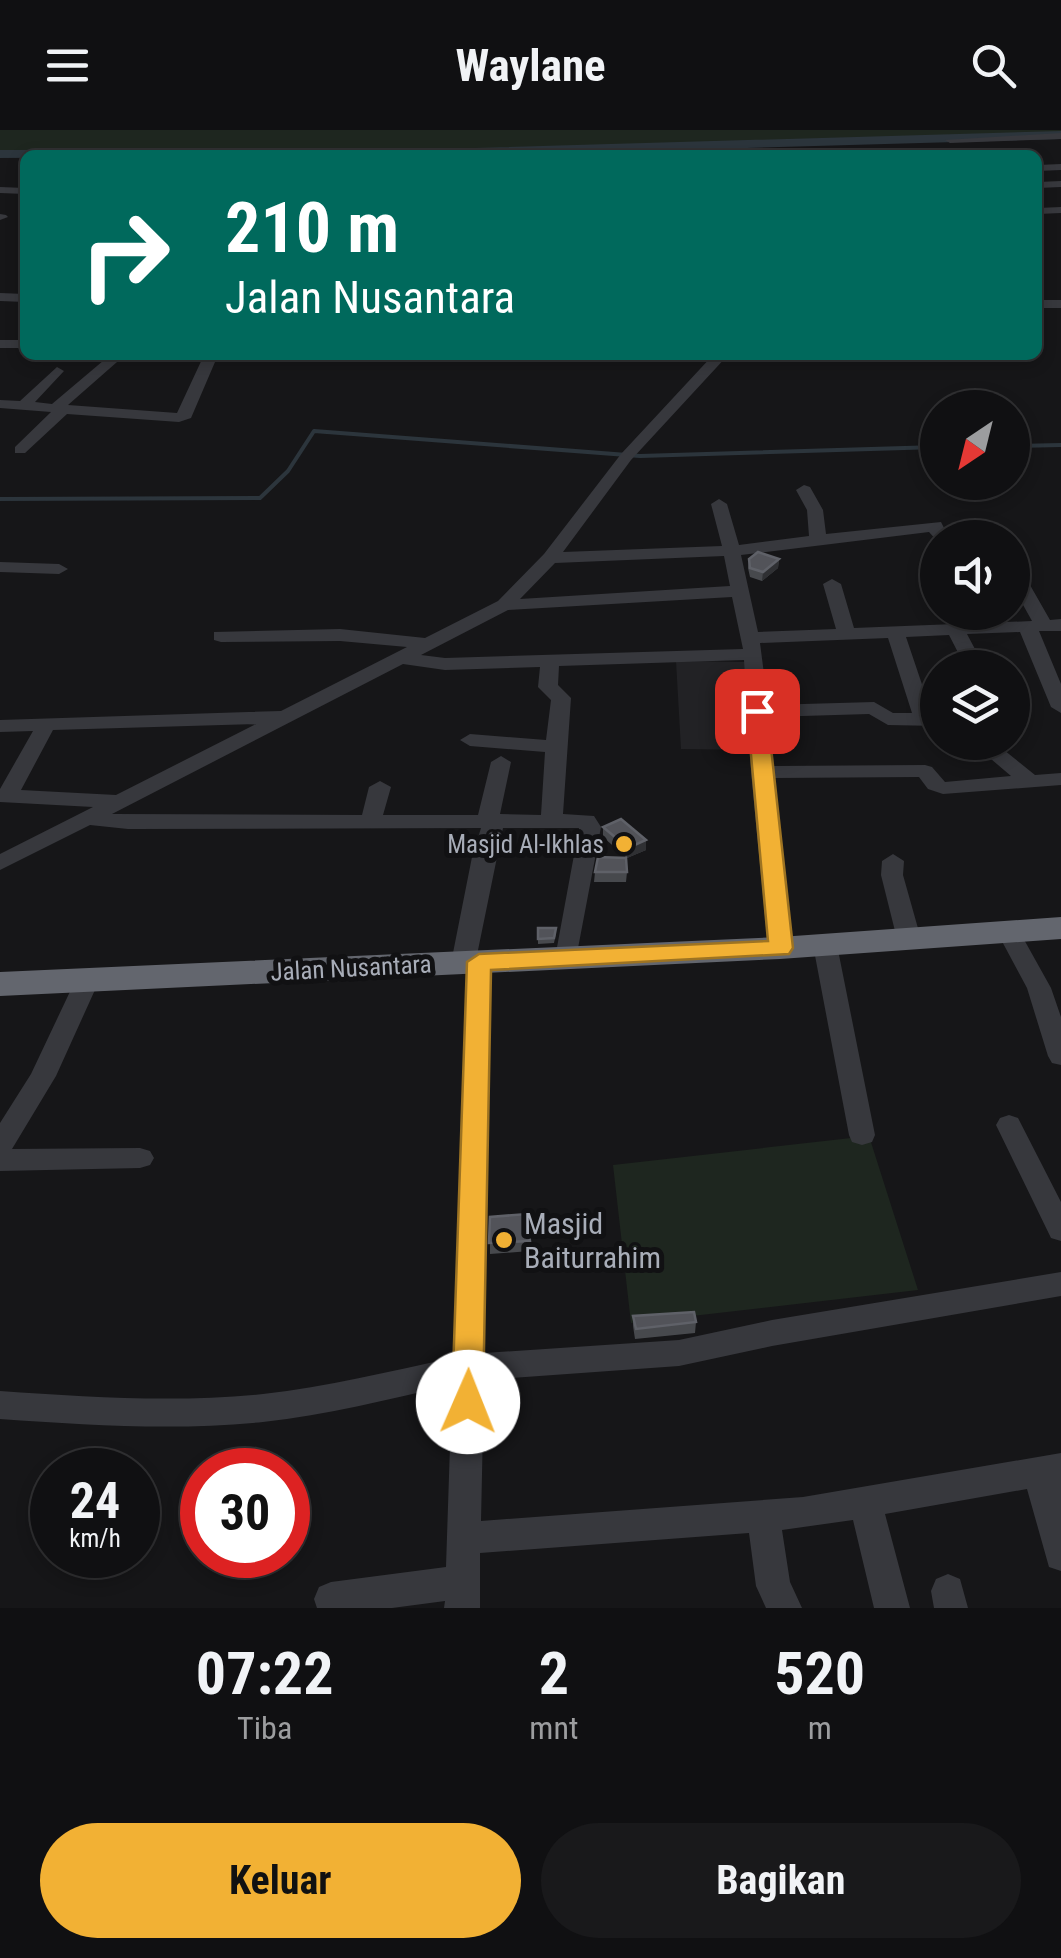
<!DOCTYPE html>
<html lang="id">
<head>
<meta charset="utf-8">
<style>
	:root { --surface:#101012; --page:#19191b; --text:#f1f3f6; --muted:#9c9d9f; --line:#303032; --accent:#f2b134 }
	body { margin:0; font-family:"Roboto Condensed",sans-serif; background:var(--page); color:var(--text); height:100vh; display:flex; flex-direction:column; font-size:38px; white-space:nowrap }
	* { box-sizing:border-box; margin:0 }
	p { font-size:32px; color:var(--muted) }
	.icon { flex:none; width:55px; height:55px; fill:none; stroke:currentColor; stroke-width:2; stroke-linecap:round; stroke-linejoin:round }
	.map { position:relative; height:1478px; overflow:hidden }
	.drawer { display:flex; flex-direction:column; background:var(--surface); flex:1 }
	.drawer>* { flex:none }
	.guide { position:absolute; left:20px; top:20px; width:1022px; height:210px; border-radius:15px; box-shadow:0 5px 15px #0003,0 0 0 2px var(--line); background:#00695c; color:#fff; overflow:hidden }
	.needle { width:65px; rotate:215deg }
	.tools { position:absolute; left:920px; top:260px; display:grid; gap:20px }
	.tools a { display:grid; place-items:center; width:110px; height:110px; border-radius:50%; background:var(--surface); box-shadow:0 5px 15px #0003,0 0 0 2px var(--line); font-size:50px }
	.speed { position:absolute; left:30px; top:1318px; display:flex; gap:20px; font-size:50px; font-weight:700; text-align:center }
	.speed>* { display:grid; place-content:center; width:130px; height:130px; border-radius:50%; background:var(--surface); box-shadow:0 5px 15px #0003,0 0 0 2px var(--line); line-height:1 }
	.speed small { font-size:25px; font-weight:400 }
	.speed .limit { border:15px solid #d22; background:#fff; color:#111 }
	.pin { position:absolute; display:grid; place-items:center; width:85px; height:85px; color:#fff; margin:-42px; border-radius:20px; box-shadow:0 5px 15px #0006 }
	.me { position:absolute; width:110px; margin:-55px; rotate:1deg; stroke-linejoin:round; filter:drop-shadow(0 0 8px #0008) }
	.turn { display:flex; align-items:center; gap:35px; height:210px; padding:0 40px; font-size:45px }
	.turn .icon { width:130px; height:130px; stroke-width:2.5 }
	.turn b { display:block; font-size:70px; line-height:85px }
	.eta { display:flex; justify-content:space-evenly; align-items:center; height:170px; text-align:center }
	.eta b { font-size:60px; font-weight:700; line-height:70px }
	.action { display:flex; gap:20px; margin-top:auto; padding:20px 40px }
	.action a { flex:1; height:115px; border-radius:60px; background:var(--accent); color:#111; font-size:40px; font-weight:700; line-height:115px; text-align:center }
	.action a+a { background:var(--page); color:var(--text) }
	header { display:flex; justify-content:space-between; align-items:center; height:130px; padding:0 40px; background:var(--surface); font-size:45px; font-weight:700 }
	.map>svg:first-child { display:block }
	.built { fill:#222225 }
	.green { fill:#1e261f }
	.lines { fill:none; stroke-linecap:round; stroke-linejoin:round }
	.stream { stroke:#2c353c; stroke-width:4 }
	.river { fill:#2c353c; fill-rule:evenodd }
	.minor { fill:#37383d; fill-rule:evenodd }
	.highway { fill:#63666e; fill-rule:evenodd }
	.wall { fill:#47494d }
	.shaded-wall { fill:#2f3033 }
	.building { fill:#525359; stroke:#5f6168; stroke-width:2.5 }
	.route { fill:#f2b134; stroke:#9d7322; stroke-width:2.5 }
	.poi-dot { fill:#f2b134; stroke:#111113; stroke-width:4 }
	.labels { text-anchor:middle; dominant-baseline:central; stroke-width:10; stroke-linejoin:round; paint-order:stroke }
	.poi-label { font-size:25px; fill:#a8adb8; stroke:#111113; text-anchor:end }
	.street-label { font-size:25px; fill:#a8adb8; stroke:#111113 }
	.near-poi-label { font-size:30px; fill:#a8adb8; stroke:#111113; text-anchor:start }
</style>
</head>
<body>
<header><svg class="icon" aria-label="menu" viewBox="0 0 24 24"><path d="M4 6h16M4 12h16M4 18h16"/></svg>Waylane<svg class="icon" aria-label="search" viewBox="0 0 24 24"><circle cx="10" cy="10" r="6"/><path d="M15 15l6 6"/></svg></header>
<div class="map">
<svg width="1061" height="1478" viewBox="0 0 1061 1478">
	<rect width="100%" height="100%" fill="#161618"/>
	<path class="built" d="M676 531 745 532 754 620 681 619Z"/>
	<path class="green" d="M0 0H1061V4L595 20 0 21Z
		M869 1006 918 1160 631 1193 613 1035Z"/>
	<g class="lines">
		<path class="stream" d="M1012 316 1061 315
			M0 369 260 368 288 341 314 301 640 326 938 317"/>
		<path class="river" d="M1061 1V9L501 25 0 28V20L439 19Z"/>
		<path class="minor" d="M1061 3V9L950 13 945 10Z
			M1061 34V40L1038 41V35Z
			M1061 51V57L1038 58V52Z
			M0 57 25 58V64L0 63Z
			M1061 77V83L1038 84V78Z
			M0 84 6 85 8 87 0 90Z
			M0 163 25 164V172L0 171Z
			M1038 170H1061V178H1038Z
			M0 210H25V218H0Z
			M110 225H125L68 275 177 283 204 225H218L191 288 179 292 67 284 25 323H15V317L51 282 0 278V270L20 271 57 237 64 241 35 272 52 274Z
			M713 225H728L631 330 563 422 722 416 711 374 719 369 727 374 739 415 809 406 807 380 796 360 804 355 810 357 823 380 826 404 941 392 949 408H938V412L929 402 741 425 758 502 836 499 823 454 832 449 841 454 854 498 1032 491 1012 455V433L1018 434 1050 490 1061 489V501H1039L1061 554V583L1051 577 1020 502 967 504 985 538H966L949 505 906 507 932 584H938V596L888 595 869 584 769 587 774 636 925 635 932 637 945 652 1011 646 971 612H994L1035 645 1061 643V655L943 664 928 659 919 647 775 648 792 818 780 826 768 818 751 642 744 530 559 536 558 555 571 568 563 684 594 686 601 697 575 834 567 836 555 828 579 698H503L477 825 488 826 491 832 484 1223 679 1210 772 1190 1061 1142V1166L772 1216 679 1236 484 1250 481 1391 803 1367 1061 1323V1441L1049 1437 1027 1359 885 1384 910 1478H874L853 1390 782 1400 790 1452 802 1478H766L756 1456 749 1403 480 1423V1478H444L445 1471 392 1478H317L314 1469 319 1457 331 1452 446 1437 452 1255C389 1269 327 1285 263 1292 175 1301 87 1295 0 1289V1261C87 1267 176 1273 263 1264 327 1257 390 1241 453 1228L467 840 454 839 451 833 472 727 481 698 128 699 90 695 0 740V724L93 677 0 672V659L33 601 0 602V590L281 581 407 517 340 511 221 512 214 510V502L340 499 425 508 498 471 544 424 621 324ZM724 426 730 456 520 469 555 433ZM732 467 743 519 445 528 421 525 508 480ZM888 508 912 583H893L874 572 768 575 760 513ZM403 534 445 540 540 537 538 557 551 570 546 610 470 604 460 610 470 616 545 622 541 685 500 684 511 632 501 626 491 632 478 685H383L391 657 380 651 369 657 362 685 112 684ZM256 594 116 665 21 660 53 600Z
			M0 432 59 434 68 439 59 444 0 442Z
			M893 724 904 731 903 745 921 809 909 817 897 809 881 745 882 731Z
			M1009 794 1017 797 1051 858 1061 887V935L1052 933 1048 926 1027 858 997 802Z
			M825 807 837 815 875 1005 872 1012 862 1015 852 1012 849 1005 813 815Z
			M87 843 96 845 99 851 56 946 12 1019 140 1018 150 1021 154 1028 150 1035 140 1038 0 1041V993L31 944 75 851 78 845Z
			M1009 985 1018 988 1061 1072V1111L1051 1108 996 995 1000 988Z
			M948 1444 960 1449 968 1478H934L931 1461 936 1449Z"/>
		<path class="highway" d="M1061 787V809L780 829 0 866V842L780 807Z"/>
	</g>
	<path class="wall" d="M749 429H779L778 438 762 451 750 447 748 438Z
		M603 697 646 720 627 728 603 707Z
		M595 742H627L626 752H594Z
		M538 798 556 803 554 813 538 814Z
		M490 1087 530 1111V1121L490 1124Z
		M633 1186 696 1192 695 1203 635 1209 633 1196Z"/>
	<path class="shaded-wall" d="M779 429 778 438 762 451 763 442Z
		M646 710V720L627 728 628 718Z"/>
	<path class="building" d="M758 422 779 429 763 442 750 438 749 429Z
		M621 689 646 710 628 718 603 697Z
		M598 727 626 728 627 742H595Z
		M538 798H556L554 808 538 809Z
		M527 1084 530 1111 489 1113 490 1087Z
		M694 1182 696 1192 636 1199 633 1186Z"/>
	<path class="route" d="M757 575 767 581 793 818 789 824 491 840 483 1272 479 1282 468 1286 456 1282 452 1272 467 832 479 824 768 811 747 581Z"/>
	<g class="poi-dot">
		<circle cx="624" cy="714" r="10"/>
		<circle cx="504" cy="1110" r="10"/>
	</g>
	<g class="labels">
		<g class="poi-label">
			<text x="604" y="714">Masjid Al-Ikhlas</text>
		</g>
		<g class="street-label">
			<text transform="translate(351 838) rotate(-3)">Jalan Nusantara</text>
		</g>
		<g class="near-poi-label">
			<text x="524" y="1093">Masjid<tspan x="524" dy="34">Baiturrahim</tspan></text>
		</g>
	</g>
</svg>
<div class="tools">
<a><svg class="needle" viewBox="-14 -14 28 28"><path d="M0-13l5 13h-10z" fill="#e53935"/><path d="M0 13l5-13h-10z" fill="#9c9d9f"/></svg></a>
<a><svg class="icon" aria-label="sound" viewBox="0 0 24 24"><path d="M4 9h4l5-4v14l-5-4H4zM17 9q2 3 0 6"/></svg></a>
<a><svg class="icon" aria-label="layers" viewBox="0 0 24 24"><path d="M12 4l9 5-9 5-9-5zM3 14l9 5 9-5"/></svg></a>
</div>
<div class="speed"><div>24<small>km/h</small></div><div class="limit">30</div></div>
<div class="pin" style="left:757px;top:581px;background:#d93025"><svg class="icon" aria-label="arrive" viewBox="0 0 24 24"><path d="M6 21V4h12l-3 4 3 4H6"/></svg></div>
<svg class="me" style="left:468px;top:1272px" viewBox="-20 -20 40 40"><circle r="19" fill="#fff"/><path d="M0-13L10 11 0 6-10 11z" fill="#f2b134"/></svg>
<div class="guide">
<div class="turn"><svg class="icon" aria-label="right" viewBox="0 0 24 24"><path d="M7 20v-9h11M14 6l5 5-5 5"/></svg><div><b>210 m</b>Jalan Nusantara</div></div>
</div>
</div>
<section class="drawer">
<div class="eta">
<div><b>07:22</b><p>Tiba</p></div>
<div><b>2</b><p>mnt</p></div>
<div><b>520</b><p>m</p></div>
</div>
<div class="action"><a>Keluar</a><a>Bagikan</a></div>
</section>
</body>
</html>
